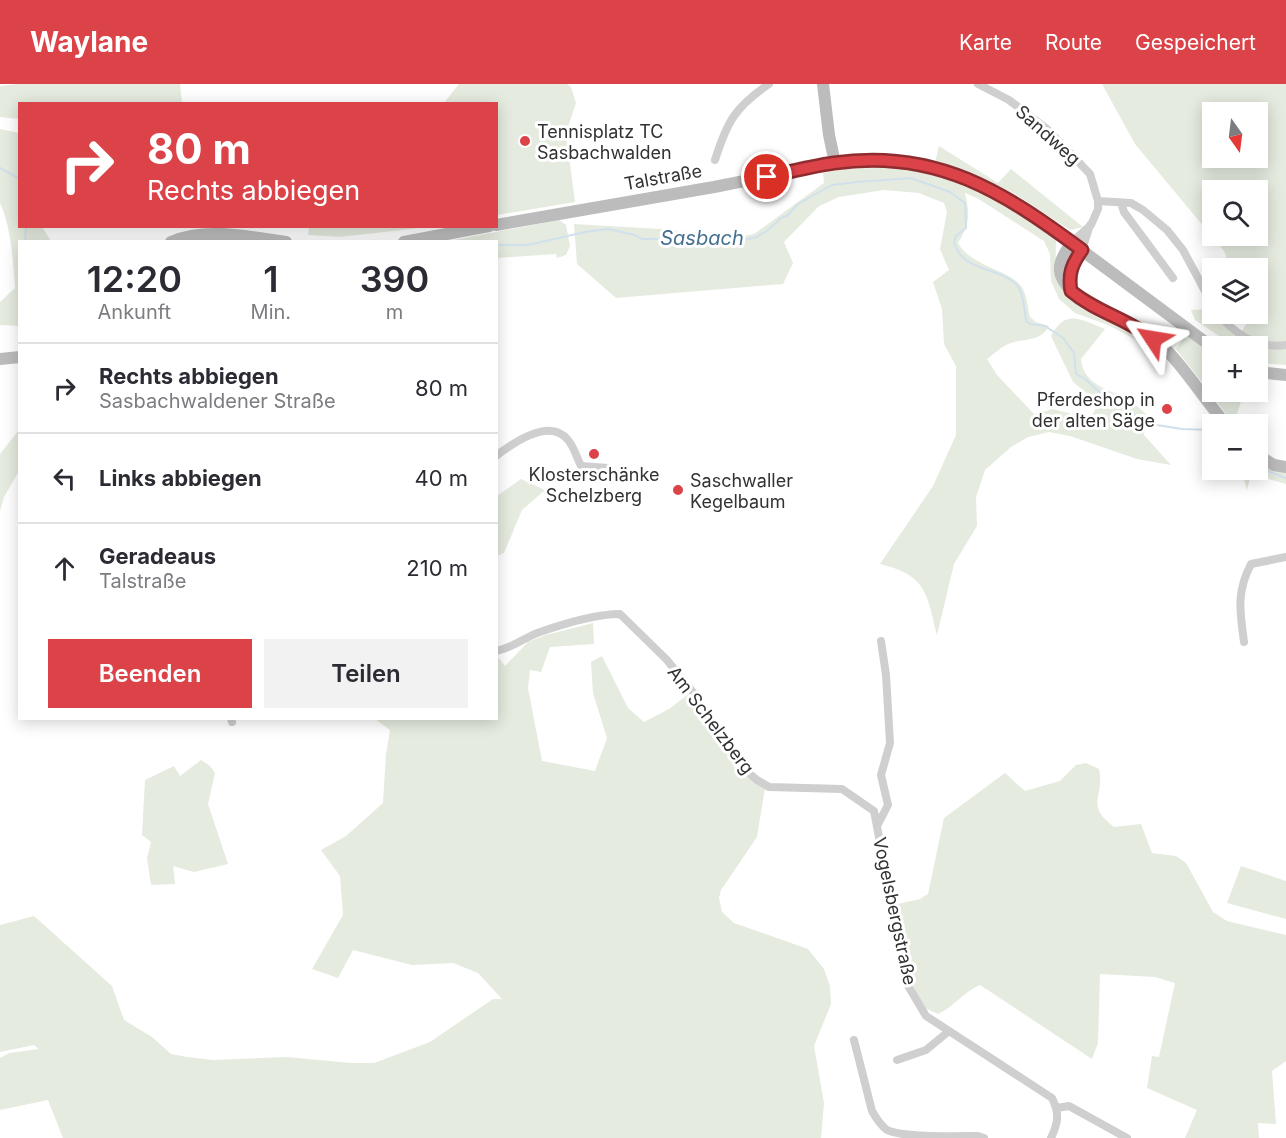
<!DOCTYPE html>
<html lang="de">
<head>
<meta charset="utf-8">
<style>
	:root { --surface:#fff; --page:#f2f2f3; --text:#2b2b33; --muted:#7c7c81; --line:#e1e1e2; --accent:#db4349 }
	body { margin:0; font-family:Inter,sans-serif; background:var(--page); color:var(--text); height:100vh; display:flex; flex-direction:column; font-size:22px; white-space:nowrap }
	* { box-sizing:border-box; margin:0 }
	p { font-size:20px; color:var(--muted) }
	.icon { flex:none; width:33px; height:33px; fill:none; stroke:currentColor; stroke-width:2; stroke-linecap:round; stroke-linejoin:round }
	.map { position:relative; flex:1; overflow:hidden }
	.details { position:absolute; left:18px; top:156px; width:480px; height:480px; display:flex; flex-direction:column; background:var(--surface); border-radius:0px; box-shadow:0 3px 15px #0003 }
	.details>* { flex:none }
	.hud { position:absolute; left:18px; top:18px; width:480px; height:126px; border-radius:0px; box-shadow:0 3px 15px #0003; background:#db4349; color:#fff; overflow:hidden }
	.needle { width:39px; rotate:166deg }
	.fabs { position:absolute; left:1202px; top:18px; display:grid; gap:12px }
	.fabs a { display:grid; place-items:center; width:66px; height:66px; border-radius:0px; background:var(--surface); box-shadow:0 3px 15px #0003; font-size:30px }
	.pin { position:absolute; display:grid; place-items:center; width:51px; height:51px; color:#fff; margin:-26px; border:3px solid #fff; border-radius:50%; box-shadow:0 2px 6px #0007 }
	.me { position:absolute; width:66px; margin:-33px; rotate:303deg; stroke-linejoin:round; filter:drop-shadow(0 0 4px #0008) }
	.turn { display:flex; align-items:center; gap:21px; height:126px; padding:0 30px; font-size:27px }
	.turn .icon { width:78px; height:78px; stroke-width:2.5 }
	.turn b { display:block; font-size:42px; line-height:51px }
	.eta { display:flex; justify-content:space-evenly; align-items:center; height:102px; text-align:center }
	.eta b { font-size:36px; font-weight:600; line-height:42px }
	.action { display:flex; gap:12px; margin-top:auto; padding:12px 30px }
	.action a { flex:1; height:69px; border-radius:0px; background:var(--accent); color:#fff; font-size:24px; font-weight:600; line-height:69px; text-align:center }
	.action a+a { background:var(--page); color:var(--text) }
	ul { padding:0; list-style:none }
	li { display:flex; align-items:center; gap:18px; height:90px; padding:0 30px; border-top:2px solid var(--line) }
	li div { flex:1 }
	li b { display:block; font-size:22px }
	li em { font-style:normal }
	header { display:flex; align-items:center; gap:36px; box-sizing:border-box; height:84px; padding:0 30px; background:var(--accent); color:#fff }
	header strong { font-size:28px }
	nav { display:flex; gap:33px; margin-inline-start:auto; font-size:21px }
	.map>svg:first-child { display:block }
	.green { fill:#e5ebdf; fill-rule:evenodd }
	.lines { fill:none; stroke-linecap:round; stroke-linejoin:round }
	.stream { stroke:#d0e0ec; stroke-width:2 }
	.street { stroke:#cfcfcf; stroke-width:8 }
	.secondary { stroke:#bcbcbc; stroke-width:12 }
	.route-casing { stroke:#8e2c2f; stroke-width:15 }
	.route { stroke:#db4349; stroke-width:10 }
	.poi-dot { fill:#db4349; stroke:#fff; stroke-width:2 }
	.labels { text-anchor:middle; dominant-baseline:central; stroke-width:6; stroke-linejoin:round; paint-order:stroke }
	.poi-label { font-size:18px; fill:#323232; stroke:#fff; text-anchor:start }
	.street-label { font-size:18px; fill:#323232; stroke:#fff }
	.water-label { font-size:20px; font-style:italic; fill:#447090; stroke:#fff }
</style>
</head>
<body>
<header>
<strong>Waylane</strong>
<nav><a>Karte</a><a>Route</a><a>Gespeichert</a></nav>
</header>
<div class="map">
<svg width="1286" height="1054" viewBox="0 0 1286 1054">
	<rect width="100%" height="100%" fill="#fff"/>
	<path class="green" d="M18 0H180L182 19 20 20 19 35 0 33V2Z
		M459 0H567L571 3 576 19 566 49 575 118 497 131 496 20 444 19Z
		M1102 0H1286V281L1260 279 1257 277V262H1234L1195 236 1191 226 1209 225 1212 230 1239 252 1248 237 1246 230H1257V184H1230L1224 167 1135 60ZM1212 28H1257V74H1212ZM1212 106H1257V152H1212Z
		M0 45 19 49 20 142 42 143 51 157 20 158 19 242 0 241V218L15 204C13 178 11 141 0 119Z
		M939 62 998 99 1011 85 1083 143 1070 146 1015 110 977 93 935 79Z
		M905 83C966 94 1007 117 1056 155 1056 170 1054 187 1060 201 1070 226 1105 230 1126 242 1137 247 1147 256 1157 263H1150L1108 241 1075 229 1059 215 1051 197 1050 170 1044 157 977 114 965 109C970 130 970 140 958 159 971 183 1013 186 1023 205 1027 213 1028 225 1030 233L1036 238 1049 242C1040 258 1026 254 1011 259 1003 261 994 270 987 275L997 291 1034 330 1053 325 1090 335 1099 319 1073 298 1051 252C1066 224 1081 236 1105 245L1081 275C1083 300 1108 306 1128 315 1134 319 1140 325 1146 330L1144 351 1171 381 1137 375 1070 352 1049 348 1028 353 1011 363 985 386 976 413 977 442 954 480 937 551C927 509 926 491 880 480L933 402 956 351V282L944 260 942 225 933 198 949 186 940 165 947 128 944 119 919 109 884 106 839 113 819 122 784 158 793 179 783 200 616 214 577 180 574 140 660 145 738 153 754 150 824 99 823 89 845 85Z
		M559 136 566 141 570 162 566 171 557 174 556 170 497 174 496 158H444Z
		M309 143V142L428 143 340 153 308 151Z
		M1186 251 1212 269V308H1244L1234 340 1176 265Z
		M19 346V387L4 413 0 427V370Z
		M1257 376 1286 387V400L1251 390 1247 406 1244 396 1237 386H1257Z
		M521 395 545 406 522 426 504 469 497 472V412Z
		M593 539 594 560 550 563 541 588 530 586 528 604 542 677 595 687 607 654 593 609 591 578 602 572 628 624 644 638 669 625 694 606 744 691 765 704 757 753 721 806 719 814 722 828 734 839 808 865 824 885 830 902 831 920 814 962 824 1019 821 1054H63L48 1016 0 1026V974L9 969 39 965 34 961 0 968V841L34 832 112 902 124 936 152 953 171 970 187 973 213 976 287 973 351 979H374L430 958 493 915H502L478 889 453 879 412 881 353 866 338 894 312 885 343 831 340 792 321 766 346 752 383 719 386 670 390 646 375 635 496 634 497 572 505 582 528 558 546 551Z
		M201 676 210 682 215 689 208 720 228 780 194 788 173 782 175 800 151 801 147 774 151 758 142 751 145 696 174 682 180 692Z
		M1086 679 1099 685C1105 715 1084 720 1114 743L1141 740 1152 769 1176 772 1186 779 1213 828 1227 837 1286 851V977L1272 987 1276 1040 1258 1039 1259 1054H1185L1197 1026 1147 1004 1152 972 1159 973 1175 899 1155 893 1100 890 1098 959 1092 975 980 901C963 908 954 923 938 930L925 924 914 905 898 820 920 815 928 810 944 734 1005 689 1025 707 1060 697 1076 681Z
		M1241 782 1286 797V835L1227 819Z"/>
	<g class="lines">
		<path class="stream" d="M0 84 20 95
			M25 158 26 142
			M496 161H528L585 148 608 145 635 151 642 155H660L677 151 715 157H738L757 153 768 146 781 134 787 132 798 120 832 101 857 98 911 94 950 108 965 119 966 144 956 152 954 159C963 190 1006 183 1019 204 1024 213 1025 228 1026 237L1030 240 1045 242 1063 254 1074 269 1076 290 1085 295 1105 313 1133 329 1144 339 1182 345 1212 346
			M1257 383 1286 394"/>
		<path class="street" d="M978 0 1009 16 1047 45 1090 90 1098 117V125L1091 141 1072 158
			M715 76C727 38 735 23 769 0
			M1098 117 1131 119 1143 126 1167 146 1183 166 1212 220
			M1121 119 1124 128 1173 194
			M1082 166 1090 141
			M1218 230C1235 250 1258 265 1286 261
			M496 372C513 359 550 333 568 356 574 363 577 374 581 382L608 384
			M1244 558C1240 527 1236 509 1251 480L1286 473
			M496 567C513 564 525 553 540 548 563 540 597 530 620 530L667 576 692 607 744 685 757 696 769 703 842 705 874 727 907 900 926 932 1052 1014C1060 1030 1058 1039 1051 1054
			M231 634 232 638
			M877 742 888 721 881 691 890 659 886 591 881 557
			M854 956 872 1027C876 1034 880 1041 887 1046 903 1054 958 1052 978 1052L984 1054
			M897 976 926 966 949 947
			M1057 1024 1069 1022 1127 1054"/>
		<path class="secondary" d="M823 0 829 51 835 79
			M496 141 714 103 835 79 882 77 924 80 974 97 1033 130 1212 263
			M171 158C207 143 249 153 286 158
			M404 158 489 142
			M1072 158C1064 170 1055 182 1063 196 1079 226 1118 230 1144 247 1178 270 1199 310 1226 340
			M1071 206C1068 189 1073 179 1082 166
			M0 275 20 273
			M1257 288 1286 291
			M1257 371 1274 381 1286 383"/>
	</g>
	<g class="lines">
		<defs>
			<path id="route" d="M767 93C789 88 812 82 834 79 936 64 1004 108 1082 166 1072 180 1068 190 1071 207 1096 228 1128 235 1153 255"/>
		</defs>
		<use href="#route" class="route-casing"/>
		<use href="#route" class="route"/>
	</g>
	<g class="poi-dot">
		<circle cx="525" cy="57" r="6"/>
		<circle cx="1167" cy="325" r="6"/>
		<circle cx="594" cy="370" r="6"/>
		<circle cx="678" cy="406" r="6"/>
	</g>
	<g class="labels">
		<g class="poi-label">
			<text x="537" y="47">Tennisplatz TC<tspan x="537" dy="21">Sasbachwalden</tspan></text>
			<text x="1155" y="315" text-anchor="end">Pferdeshop in<tspan x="1155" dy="21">der alten Säge</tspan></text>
			<text x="594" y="390" text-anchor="middle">Klosterschänke<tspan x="594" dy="21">Schelzberg</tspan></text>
			<text x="690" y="396">Saschwaller<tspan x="690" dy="21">Kegelbaum</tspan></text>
		</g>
		<g class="street-label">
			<text transform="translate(1048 51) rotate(42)">Sandweg</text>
			<text transform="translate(663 93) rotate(-10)">Talstraße</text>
			<text transform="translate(711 636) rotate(53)">Am Schelzberg</text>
			<text transform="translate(895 827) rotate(78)">Vogelsbergstraße</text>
		</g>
		<g class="water-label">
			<text x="702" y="154">Sasbach</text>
		</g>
	</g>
</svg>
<div class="fabs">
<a><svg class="needle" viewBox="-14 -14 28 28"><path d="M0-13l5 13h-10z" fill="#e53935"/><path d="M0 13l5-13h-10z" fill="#7c7c81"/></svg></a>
<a><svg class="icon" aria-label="search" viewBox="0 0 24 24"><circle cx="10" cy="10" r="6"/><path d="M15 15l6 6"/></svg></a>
<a><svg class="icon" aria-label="layers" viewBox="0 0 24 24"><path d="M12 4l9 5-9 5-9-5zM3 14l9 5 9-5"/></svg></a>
<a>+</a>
<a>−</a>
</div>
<div class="pin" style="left:767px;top:93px;background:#d93025"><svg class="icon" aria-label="arrive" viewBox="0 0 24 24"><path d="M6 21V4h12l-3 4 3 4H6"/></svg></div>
<svg class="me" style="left:1153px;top:255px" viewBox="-20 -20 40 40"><path d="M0-17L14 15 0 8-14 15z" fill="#db4349" stroke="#fff" stroke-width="4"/></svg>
<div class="hud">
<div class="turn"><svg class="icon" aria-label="right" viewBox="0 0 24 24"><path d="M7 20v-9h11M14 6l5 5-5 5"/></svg><div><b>80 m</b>Rechts abbiegen</div></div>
</div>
<section class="details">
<div class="eta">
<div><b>12:20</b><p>Ankunft</p></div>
<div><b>1</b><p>Min.</p></div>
<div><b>390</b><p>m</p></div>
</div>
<ul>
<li><svg class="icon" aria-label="right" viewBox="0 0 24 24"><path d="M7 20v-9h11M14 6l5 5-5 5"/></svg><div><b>Rechts abbiegen</b><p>Sasbachwaldener Straße</p></div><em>80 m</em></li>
<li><svg class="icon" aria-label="left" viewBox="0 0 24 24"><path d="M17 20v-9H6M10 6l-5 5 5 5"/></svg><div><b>Links abbiegen</b></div><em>40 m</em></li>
<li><svg class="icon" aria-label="ahead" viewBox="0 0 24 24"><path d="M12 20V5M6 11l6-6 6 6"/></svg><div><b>Geradeaus</b><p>Talstraße</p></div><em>210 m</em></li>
</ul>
<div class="action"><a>Beenden</a><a>Teilen</a></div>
</section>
</div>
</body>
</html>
